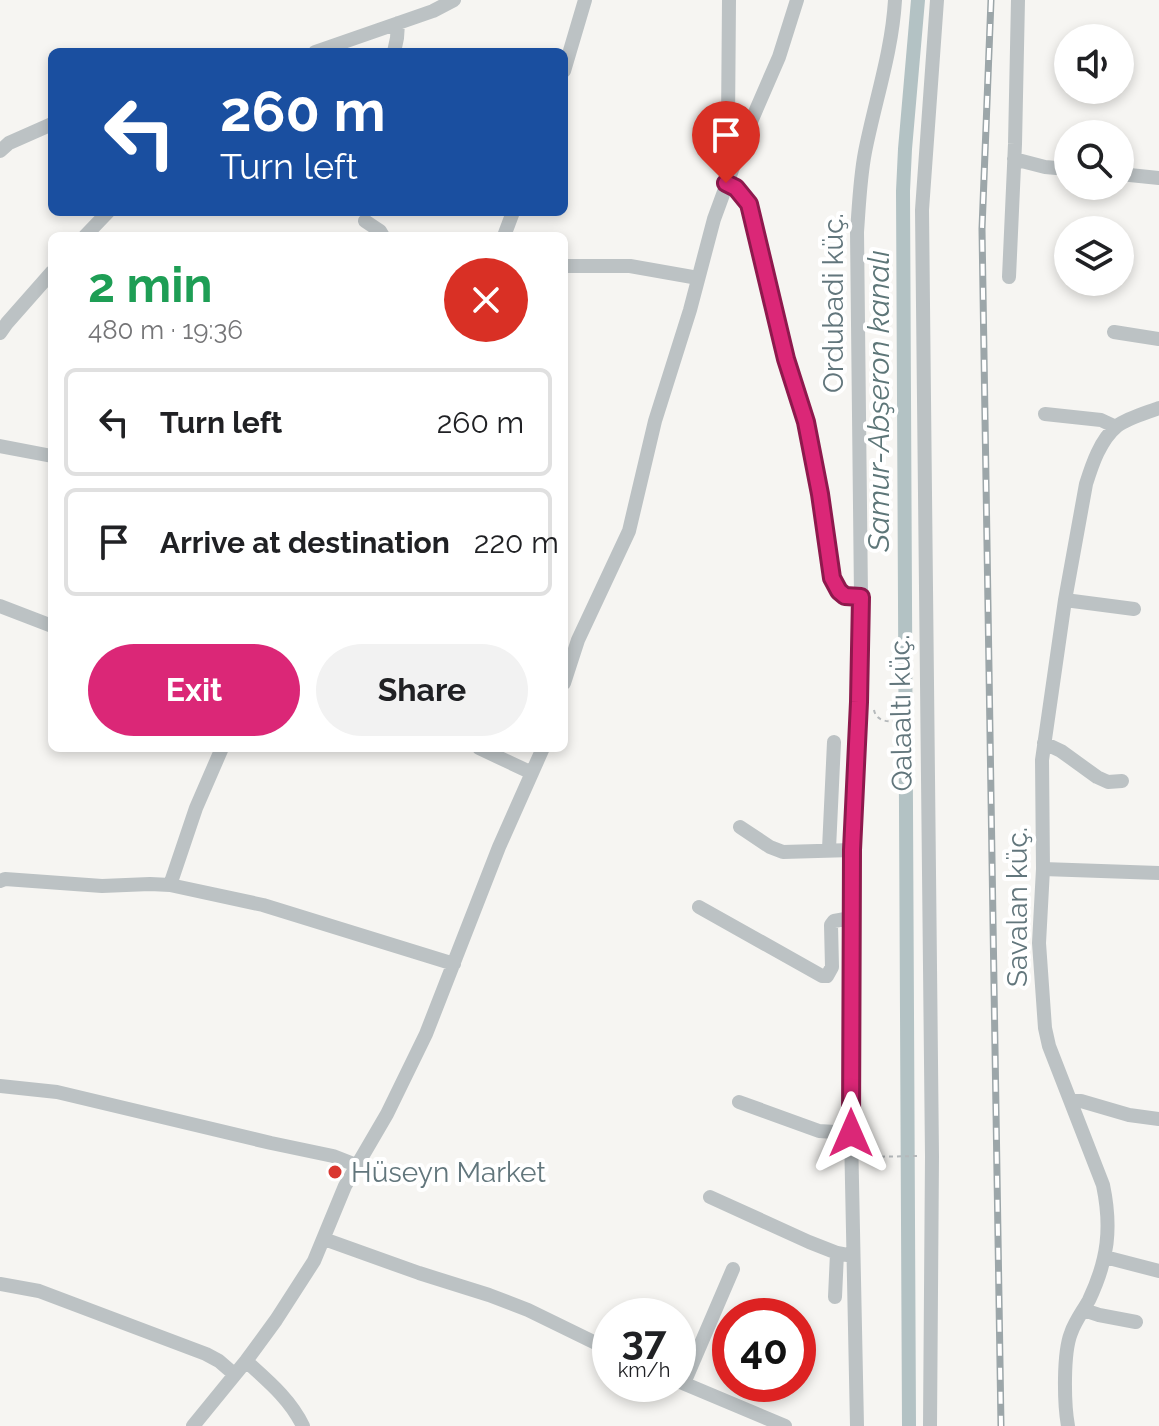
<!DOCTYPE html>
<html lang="en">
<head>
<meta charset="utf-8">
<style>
	:root { --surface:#fff; --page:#f2f2f2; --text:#202124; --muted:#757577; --line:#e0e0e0; --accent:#db2777 }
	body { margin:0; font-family:Raleway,sans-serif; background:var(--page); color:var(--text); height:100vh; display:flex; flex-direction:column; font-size:30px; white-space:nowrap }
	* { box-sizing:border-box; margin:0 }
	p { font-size:26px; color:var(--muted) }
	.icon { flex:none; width:44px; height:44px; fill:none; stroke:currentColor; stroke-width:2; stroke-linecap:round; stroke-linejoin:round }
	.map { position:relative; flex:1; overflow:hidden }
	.sheet { position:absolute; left:48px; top:232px; width:520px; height:520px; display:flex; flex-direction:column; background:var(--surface); border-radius:12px; box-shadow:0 4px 12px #0003 }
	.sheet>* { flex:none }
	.top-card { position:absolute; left:48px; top:48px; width:520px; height:168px; border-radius:12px; box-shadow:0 4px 12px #0003; background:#1a4fa0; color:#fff; overflow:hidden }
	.tools { position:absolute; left:1054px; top:24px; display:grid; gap:16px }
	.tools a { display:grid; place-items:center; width:80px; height:80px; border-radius:50%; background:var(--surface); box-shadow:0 4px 12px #0003; font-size:40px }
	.speed { position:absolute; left:592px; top:1298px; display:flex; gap:16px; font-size:40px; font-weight:700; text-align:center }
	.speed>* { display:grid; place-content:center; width:104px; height:104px; border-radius:50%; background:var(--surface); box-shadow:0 4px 12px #0003; line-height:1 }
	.speed small { font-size:20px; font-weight:400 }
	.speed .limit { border:12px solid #d22; background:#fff; color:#111 }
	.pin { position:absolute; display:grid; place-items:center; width:68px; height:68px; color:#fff; margin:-82px -34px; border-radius:50% 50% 50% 0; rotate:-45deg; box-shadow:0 0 8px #0007 }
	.pin .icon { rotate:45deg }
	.me { position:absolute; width:88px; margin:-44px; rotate:0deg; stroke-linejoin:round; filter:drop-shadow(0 0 6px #0008) }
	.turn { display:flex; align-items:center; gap:28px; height:168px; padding:0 40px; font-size:36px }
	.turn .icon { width:104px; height:104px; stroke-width:2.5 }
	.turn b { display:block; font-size:56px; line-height:68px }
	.round { display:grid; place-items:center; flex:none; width:84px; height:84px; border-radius:42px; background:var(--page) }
	.overview { display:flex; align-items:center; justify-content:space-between; height:136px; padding:0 40px }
	h1 { font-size:48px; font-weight:700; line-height:60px; color:#1e9e55 }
	.button { display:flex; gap:16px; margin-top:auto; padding:16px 40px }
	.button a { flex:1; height:92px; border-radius:48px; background:var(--accent); color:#fff; font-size:32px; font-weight:700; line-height:92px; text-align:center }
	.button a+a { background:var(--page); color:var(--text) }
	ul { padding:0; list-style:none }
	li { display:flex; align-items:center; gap:24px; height:108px; margin:0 16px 12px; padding:0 24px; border:4px solid var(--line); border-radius:12px }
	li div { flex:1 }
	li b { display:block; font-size:30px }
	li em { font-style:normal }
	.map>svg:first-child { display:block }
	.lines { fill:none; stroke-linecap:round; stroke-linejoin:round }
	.canal { stroke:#b3c2c4; stroke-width:14 }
	.path { stroke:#b5b9bb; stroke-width:2; stroke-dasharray:4 4; stroke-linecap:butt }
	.minor { stroke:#bcc2c4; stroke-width:14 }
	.rail-casing { stroke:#9ca6a9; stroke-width:7 }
	.rail { stroke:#fff; stroke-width:4; stroke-dasharray:12; stroke-linecap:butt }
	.route-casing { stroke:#8e194d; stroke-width:20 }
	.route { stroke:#db2777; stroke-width:14 }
	.poi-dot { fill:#d9362f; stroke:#fff; stroke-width:3 }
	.labels { text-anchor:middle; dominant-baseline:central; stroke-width:8; stroke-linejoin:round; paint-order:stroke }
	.street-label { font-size:28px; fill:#62767c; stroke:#fff }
	.poi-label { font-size:28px; fill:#62767c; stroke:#fff; text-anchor:start }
	.water-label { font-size:30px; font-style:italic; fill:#5d7678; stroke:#fff }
</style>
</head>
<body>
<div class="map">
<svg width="1159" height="1426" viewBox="0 0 1159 1426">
	<rect width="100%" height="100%" fill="#f6f5f2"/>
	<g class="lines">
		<path class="canal" d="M909 1426 903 191 905 149 918 0"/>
		<path class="path" d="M874 710C877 726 899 721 913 720
			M865 1157 918 1156"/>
		<path class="minor" d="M729 0 728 124 731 131 743 140
			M315 52 433 11 454 0
			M394 52 397 38 398 23
			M564 71 585 0
			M0 151 9 143 52 124
			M1014 159 1045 167 1068 169
			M1120 174 1159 178
			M726 183 736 188 749 204 786 359 806 422 820 494 832 578 839 591 845 596 861 597
			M365 221 380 231 383 236
			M85 236 108 212
			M504 236 513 212
			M564 266H630L698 278
			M1009 277 1015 144 1018 0
			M1114 332 1159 339
			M0 333 7 323 52 272
			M1045 414 1101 420 1116 427
			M0 446 52 456
			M1065 600 1134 609
			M0 606 52 626
			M564 683 578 640 629 531 655 421 690 310 714 219 743 140 779 57 797 0
			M1044 743 1061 751 1097 777 1108 782 1122 781
			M479 748 532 773
			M740 827 770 847 783 852 852 850
			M829 849 834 742
			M1043 869 1159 873
			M0 881 5 879 102 886 150 884 170 885 263 905 454 964
			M170 885 196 808 222 748
			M699 907 822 976H827L832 967 831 925 834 921 851 918
			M0 1086 57 1092 271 1143 333 1156 356 1165
			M1072 1101H1081L1129 1115 1159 1119
			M739 1102 819 1131 851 1133
			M710 1197 809 1242 837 1253 853 1256
			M324 1239 419 1273 489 1295 528 1310 610 1350
			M1105 1257 1159 1271
			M0 1284 39 1291 206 1354 219 1361 234 1374
			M835 1297 837 1253
			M1084 1310 1099 1315 1136 1322
			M246 1361C268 1381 290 1399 303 1426
			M678 1381 785 1426
			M684 1383 733 1269
			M193 1426 246 1361 276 1320 314 1261 345 1186 387 1114 426 1034 499 847 543 748
			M857 1426 851 1133 852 850 859 702 861 597 857 232C859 205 860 178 865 152 875 101 892 52 895 0
			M930 1426 932 1156 922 210 937 0
			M1068 1426C1064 1404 1063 1353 1071 1333 1075 1321 1083 1311 1089 1300 1108 1260 1112 1228 1103 1185L1049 1046 1045 1028 1039 943 1043 869 1042 760 1065 600 1086 484C1092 465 1100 440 1117 426 1128 418 1146 413 1159 408"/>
		<defs>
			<path id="rail" d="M991 0 982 229 1001 1426"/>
		</defs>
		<use href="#rail" class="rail-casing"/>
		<use href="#rail" class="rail"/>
	</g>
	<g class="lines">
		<defs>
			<path id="route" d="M726 183 736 188 749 204 786 359 806 422 820 494 832 578 839 591 845 596 861 597 859 702 852 850 851 1133"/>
		</defs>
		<use href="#route" class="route-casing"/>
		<use href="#route" class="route"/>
	</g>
	<circle class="poi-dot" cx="335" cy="1172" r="8"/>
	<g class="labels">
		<g class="street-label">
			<text transform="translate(833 303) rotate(-90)">Ordubadi küç.</text>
			<text transform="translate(901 713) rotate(-91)">Qalaaltı küç.</text>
			<text transform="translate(1017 907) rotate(-90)">Savalan küç.</text>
		</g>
		<g class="poi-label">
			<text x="351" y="1172">Hüseyn Market</text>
		</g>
		<g class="water-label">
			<text transform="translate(878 401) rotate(-90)">Samur-Abşeron kanalı</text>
		</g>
	</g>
</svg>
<div class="tools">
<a><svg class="icon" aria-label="sound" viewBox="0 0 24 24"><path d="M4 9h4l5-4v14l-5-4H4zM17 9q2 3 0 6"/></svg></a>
<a><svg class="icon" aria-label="search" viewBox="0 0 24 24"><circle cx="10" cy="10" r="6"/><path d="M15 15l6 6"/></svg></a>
<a><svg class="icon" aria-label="layers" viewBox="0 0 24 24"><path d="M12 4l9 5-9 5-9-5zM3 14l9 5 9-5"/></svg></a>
</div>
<div class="speed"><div>37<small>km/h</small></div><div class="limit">40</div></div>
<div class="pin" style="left:726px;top:183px;background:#d93025"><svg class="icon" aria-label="arrive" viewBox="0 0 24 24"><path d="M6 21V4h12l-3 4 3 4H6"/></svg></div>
<svg class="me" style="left:851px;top:1133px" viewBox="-20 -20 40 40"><path d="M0-17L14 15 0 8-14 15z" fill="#db2777" stroke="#fff" stroke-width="4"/></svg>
<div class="top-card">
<div class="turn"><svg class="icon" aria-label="left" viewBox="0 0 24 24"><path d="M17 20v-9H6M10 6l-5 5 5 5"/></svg><div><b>260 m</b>Turn left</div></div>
</div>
<section class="sheet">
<div class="overview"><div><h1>2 min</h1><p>480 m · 19:36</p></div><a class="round" style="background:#d93025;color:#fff"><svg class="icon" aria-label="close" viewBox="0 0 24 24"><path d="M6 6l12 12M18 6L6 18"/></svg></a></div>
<ul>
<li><svg class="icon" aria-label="left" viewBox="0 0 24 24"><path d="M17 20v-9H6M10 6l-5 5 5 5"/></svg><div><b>Turn left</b></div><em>260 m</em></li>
<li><svg class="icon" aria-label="arrive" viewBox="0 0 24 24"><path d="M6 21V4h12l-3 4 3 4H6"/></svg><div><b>Arrive at destination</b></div><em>220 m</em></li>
</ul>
<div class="button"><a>Exit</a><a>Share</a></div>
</section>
</div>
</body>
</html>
